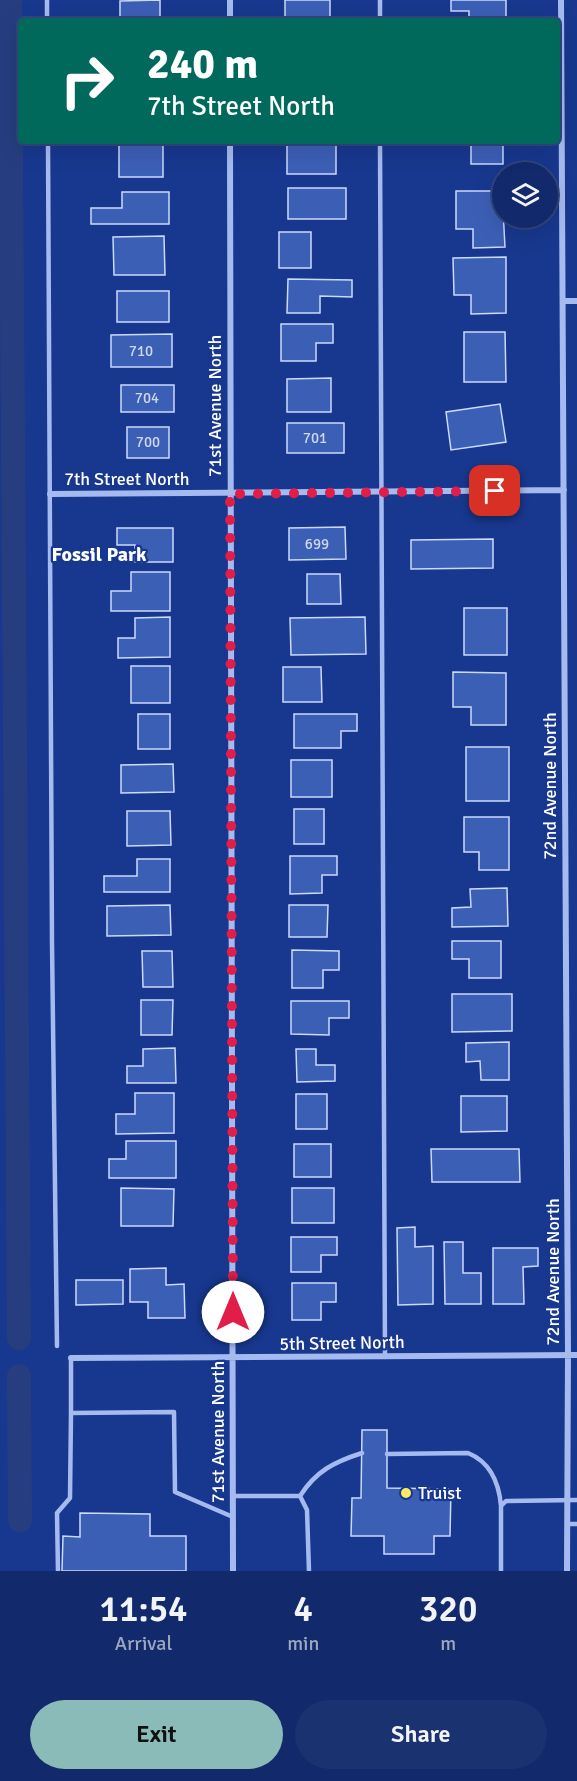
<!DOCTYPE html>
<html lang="en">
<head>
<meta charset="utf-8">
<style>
	:root { --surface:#122a6b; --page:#1b3271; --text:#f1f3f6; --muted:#9ca7c1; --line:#31467e; --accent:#8bbbb9 }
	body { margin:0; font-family:Signika,sans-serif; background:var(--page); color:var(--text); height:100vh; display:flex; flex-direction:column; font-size:22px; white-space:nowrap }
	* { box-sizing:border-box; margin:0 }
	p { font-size:20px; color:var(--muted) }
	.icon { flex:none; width:33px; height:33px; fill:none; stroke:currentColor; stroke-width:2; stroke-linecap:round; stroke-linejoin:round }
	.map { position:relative; height:1571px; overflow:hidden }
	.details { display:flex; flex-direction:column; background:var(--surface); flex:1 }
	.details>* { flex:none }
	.guide { position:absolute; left:18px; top:18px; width:542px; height:126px; border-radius:6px; box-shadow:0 6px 24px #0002,0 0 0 2px var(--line); background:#00695c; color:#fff; overflow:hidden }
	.buttons { position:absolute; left:492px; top:162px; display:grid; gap:12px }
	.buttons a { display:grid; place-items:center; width:66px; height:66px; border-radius:50%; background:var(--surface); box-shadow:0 6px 24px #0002,0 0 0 2px var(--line); font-size:30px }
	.pin { position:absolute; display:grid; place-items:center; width:51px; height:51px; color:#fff; margin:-26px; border-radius:12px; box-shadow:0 3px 9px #0006 }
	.me { position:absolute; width:66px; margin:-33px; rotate:0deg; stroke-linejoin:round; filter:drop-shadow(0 0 4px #0008) }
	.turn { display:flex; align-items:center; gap:21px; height:126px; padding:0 30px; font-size:27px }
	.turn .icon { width:78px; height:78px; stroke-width:2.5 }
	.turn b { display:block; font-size:42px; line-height:51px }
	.eta { display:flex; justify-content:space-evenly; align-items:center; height:102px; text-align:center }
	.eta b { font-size:36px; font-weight:600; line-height:42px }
	.button { display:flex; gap:12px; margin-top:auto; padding:12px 30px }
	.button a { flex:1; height:69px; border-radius:36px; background:var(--accent); color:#111; font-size:24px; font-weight:600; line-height:69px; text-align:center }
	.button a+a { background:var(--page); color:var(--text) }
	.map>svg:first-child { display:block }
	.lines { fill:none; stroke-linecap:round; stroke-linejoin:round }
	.canal { stroke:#263e7f; stroke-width:24 }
	.building { fill:#3c5fb6; stroke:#cbd9fb; stroke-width:1.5 }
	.service { stroke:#a5baef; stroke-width:4.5 }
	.minor { stroke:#a5baef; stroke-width:6 }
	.route { stroke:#e11d48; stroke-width:10; stroke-dasharray:0 18 }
	.poi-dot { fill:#ffeb63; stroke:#18388f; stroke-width:2 }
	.labels { text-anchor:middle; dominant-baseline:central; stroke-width:4.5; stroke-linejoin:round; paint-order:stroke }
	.number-label { font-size:15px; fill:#ced7ed }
	.street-label { font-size:18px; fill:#fff; stroke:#18388f }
	.poi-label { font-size:18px; fill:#fff; stroke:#18388f; text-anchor:start }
	.neighbourhood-label { font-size:20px; font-weight:bold; fill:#fff; stroke:#18388f }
</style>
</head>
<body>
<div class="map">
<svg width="577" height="1571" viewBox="0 0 577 1571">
	<rect width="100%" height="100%" fill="#18388f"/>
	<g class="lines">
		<path class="canal" d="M10 0 19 1338
			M19 1376 20 1520"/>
	</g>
	<path class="building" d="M160 0V21H120V1Z
		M285 0H330V21H285Z
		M451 0H506V21H469V11H451Z
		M287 141H336V174H287Z
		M471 141H503V164H471Z
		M119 142H163V177H119Z
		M288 188H346V219H288Z
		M456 191H502L505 247 473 248V229H456Z
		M122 192H169V224H91V208H122Z
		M279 232H311V268H279Z
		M164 236 165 275H114L113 237Z
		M506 257V313L471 314V295H454L453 258Z
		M288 279 352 280V297L320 296V313H287Z
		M117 291H169V322H117Z
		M281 324H333V343H316V361H281Z
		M464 332H505L506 382H464Z
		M172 334V367H111V335Z
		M331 378V412H287V379Z
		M121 385H174V412H121Z
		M500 404 506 442 451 450 446 412Z
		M287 423H344V453H287Z
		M127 427H169V458H127Z
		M345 527 346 559 289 560V528Z
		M117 528H173V562H135V545H117Z
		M493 539V568L411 569V540Z
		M131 572H170V611H111V591H131Z
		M307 574H340L341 604H307Z
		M464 608H507V655H464Z
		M170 617V657L118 658V638H135V618Z
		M365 617 366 654 291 655 290 618Z
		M131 666H170V703H131Z
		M283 667H321L322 702H283Z
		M453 672 506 673V725H471V707H453Z
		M138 714H170V749H138Z
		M294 714H357V731H341V748H294Z
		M466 747H509V801H466Z
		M291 760H332V797H291Z
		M173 764 174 792 121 793V765Z
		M294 809H324V844H294Z
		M127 811H170L171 845 127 846Z
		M464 817H509V870H479V852H464Z
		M290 856H337V875H322V893L290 894Z
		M137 859H170V892H104V876H137Z
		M507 888 508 926 452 927V908L471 907 470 889Z
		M170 905 171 935 107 936V906Z
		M289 905H328L327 937H289Z
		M452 941H501V978H469V959H452Z
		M292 950 339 951V970H323V988H292Z
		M142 951H172L173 987H143Z
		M452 994H512V1031L452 1032Z
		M141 1000H173L172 1035H141Z
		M291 1001H349V1018H329V1035L291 1034Z
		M509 1042V1080H481L480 1061 466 1062V1043Z
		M175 1048 176 1083H127V1066H143V1049Z
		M296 1049H316V1065H335V1081L297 1082Z
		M135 1093H174V1133L116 1134V1114H135Z
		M296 1094H327V1129H296Z
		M461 1096H507V1131L461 1132Z
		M126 1141H176V1178H109V1159H126Z
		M294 1144H331V1177H294Z
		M431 1149H519L520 1182H432Z
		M121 1188 174 1189 173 1226H121Z
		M292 1188H334V1223H292Z
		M415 1227V1247L433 1246V1304L398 1305 397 1228Z
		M291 1237H337V1255H321V1272H291Z
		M444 1242H463V1273H481V1304H445Z
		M493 1248H538V1266L523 1267 524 1304H493Z
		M166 1268V1285L184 1284 185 1318H148V1302H130V1269Z
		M76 1280H123V1304L76 1305Z
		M292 1283H336V1302H321V1320H292Z
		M362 1430H387V1488L451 1489 450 1536H434V1554H384V1536H351L352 1498H361Z
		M80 1513 150 1514V1536H186V1571H62L63 1536 80 1537Z"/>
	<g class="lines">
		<path class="service" d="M47 0V21
			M380 0V21
			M48 141 52 943 57 1346
			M380 141 385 1357
			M71 1358V1413L174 1412 175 1492 233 1517
			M387 1454 468 1453C490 1462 499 1483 501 1506
			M233 1496H300L307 1510 309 1571
			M300 1496C316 1471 334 1462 362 1453
			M567 1524H577
			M58 1571 57 1513 70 1498 71 1413
			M501 1571V1506L506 1501 577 1500"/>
		<path class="minor" d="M230 0V21
			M561 0 568 1355 567 1571
			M230 141 233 1571
			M563 301H577
			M50 494 564 490
			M71 1358 577 1355"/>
	</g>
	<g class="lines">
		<path class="route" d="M233 1312 230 494 495 491"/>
	</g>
	<circle class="poi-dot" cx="406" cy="1493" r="6"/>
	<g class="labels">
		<g class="number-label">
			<text x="141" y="351">710</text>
			<text x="147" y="398">704</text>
			<text x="315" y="438">701</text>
			<text x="148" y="442">700</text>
			<text x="317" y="544">699</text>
		</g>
		<g class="street-label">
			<text transform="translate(215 406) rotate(-90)">71st Avenue North</text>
			<text x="127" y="479">7th Street North</text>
			<text transform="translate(550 786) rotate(-90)">72nd Avenue North</text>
			<text transform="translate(553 1272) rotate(-90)">72nd Avenue North</text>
			<text transform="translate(342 1343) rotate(-1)">5th Street North</text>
			<text transform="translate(218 1432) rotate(-90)">71st Avenue North</text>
		</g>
		<g class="poi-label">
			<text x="418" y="1493">Truist</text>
		</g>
		<g class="neighbourhood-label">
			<text x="99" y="554">Fossil Park</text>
		</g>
	</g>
</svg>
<div class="buttons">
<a><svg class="icon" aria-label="layers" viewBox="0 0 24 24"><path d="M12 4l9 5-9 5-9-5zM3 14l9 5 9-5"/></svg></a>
</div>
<div class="pin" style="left:495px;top:491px;background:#d93025"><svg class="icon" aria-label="arrive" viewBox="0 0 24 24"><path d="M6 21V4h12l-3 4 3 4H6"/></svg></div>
<svg class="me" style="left:233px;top:1312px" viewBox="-20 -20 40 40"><circle r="19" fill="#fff"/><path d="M0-13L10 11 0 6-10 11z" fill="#e11d48"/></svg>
<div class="guide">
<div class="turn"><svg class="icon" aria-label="right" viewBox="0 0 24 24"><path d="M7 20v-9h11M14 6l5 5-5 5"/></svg><div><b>240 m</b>7th Street North</div></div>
</div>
</div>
<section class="details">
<div class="eta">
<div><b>11:54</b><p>Arrival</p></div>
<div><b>4</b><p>min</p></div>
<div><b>320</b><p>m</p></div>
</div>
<div class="button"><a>Exit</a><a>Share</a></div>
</section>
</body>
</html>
